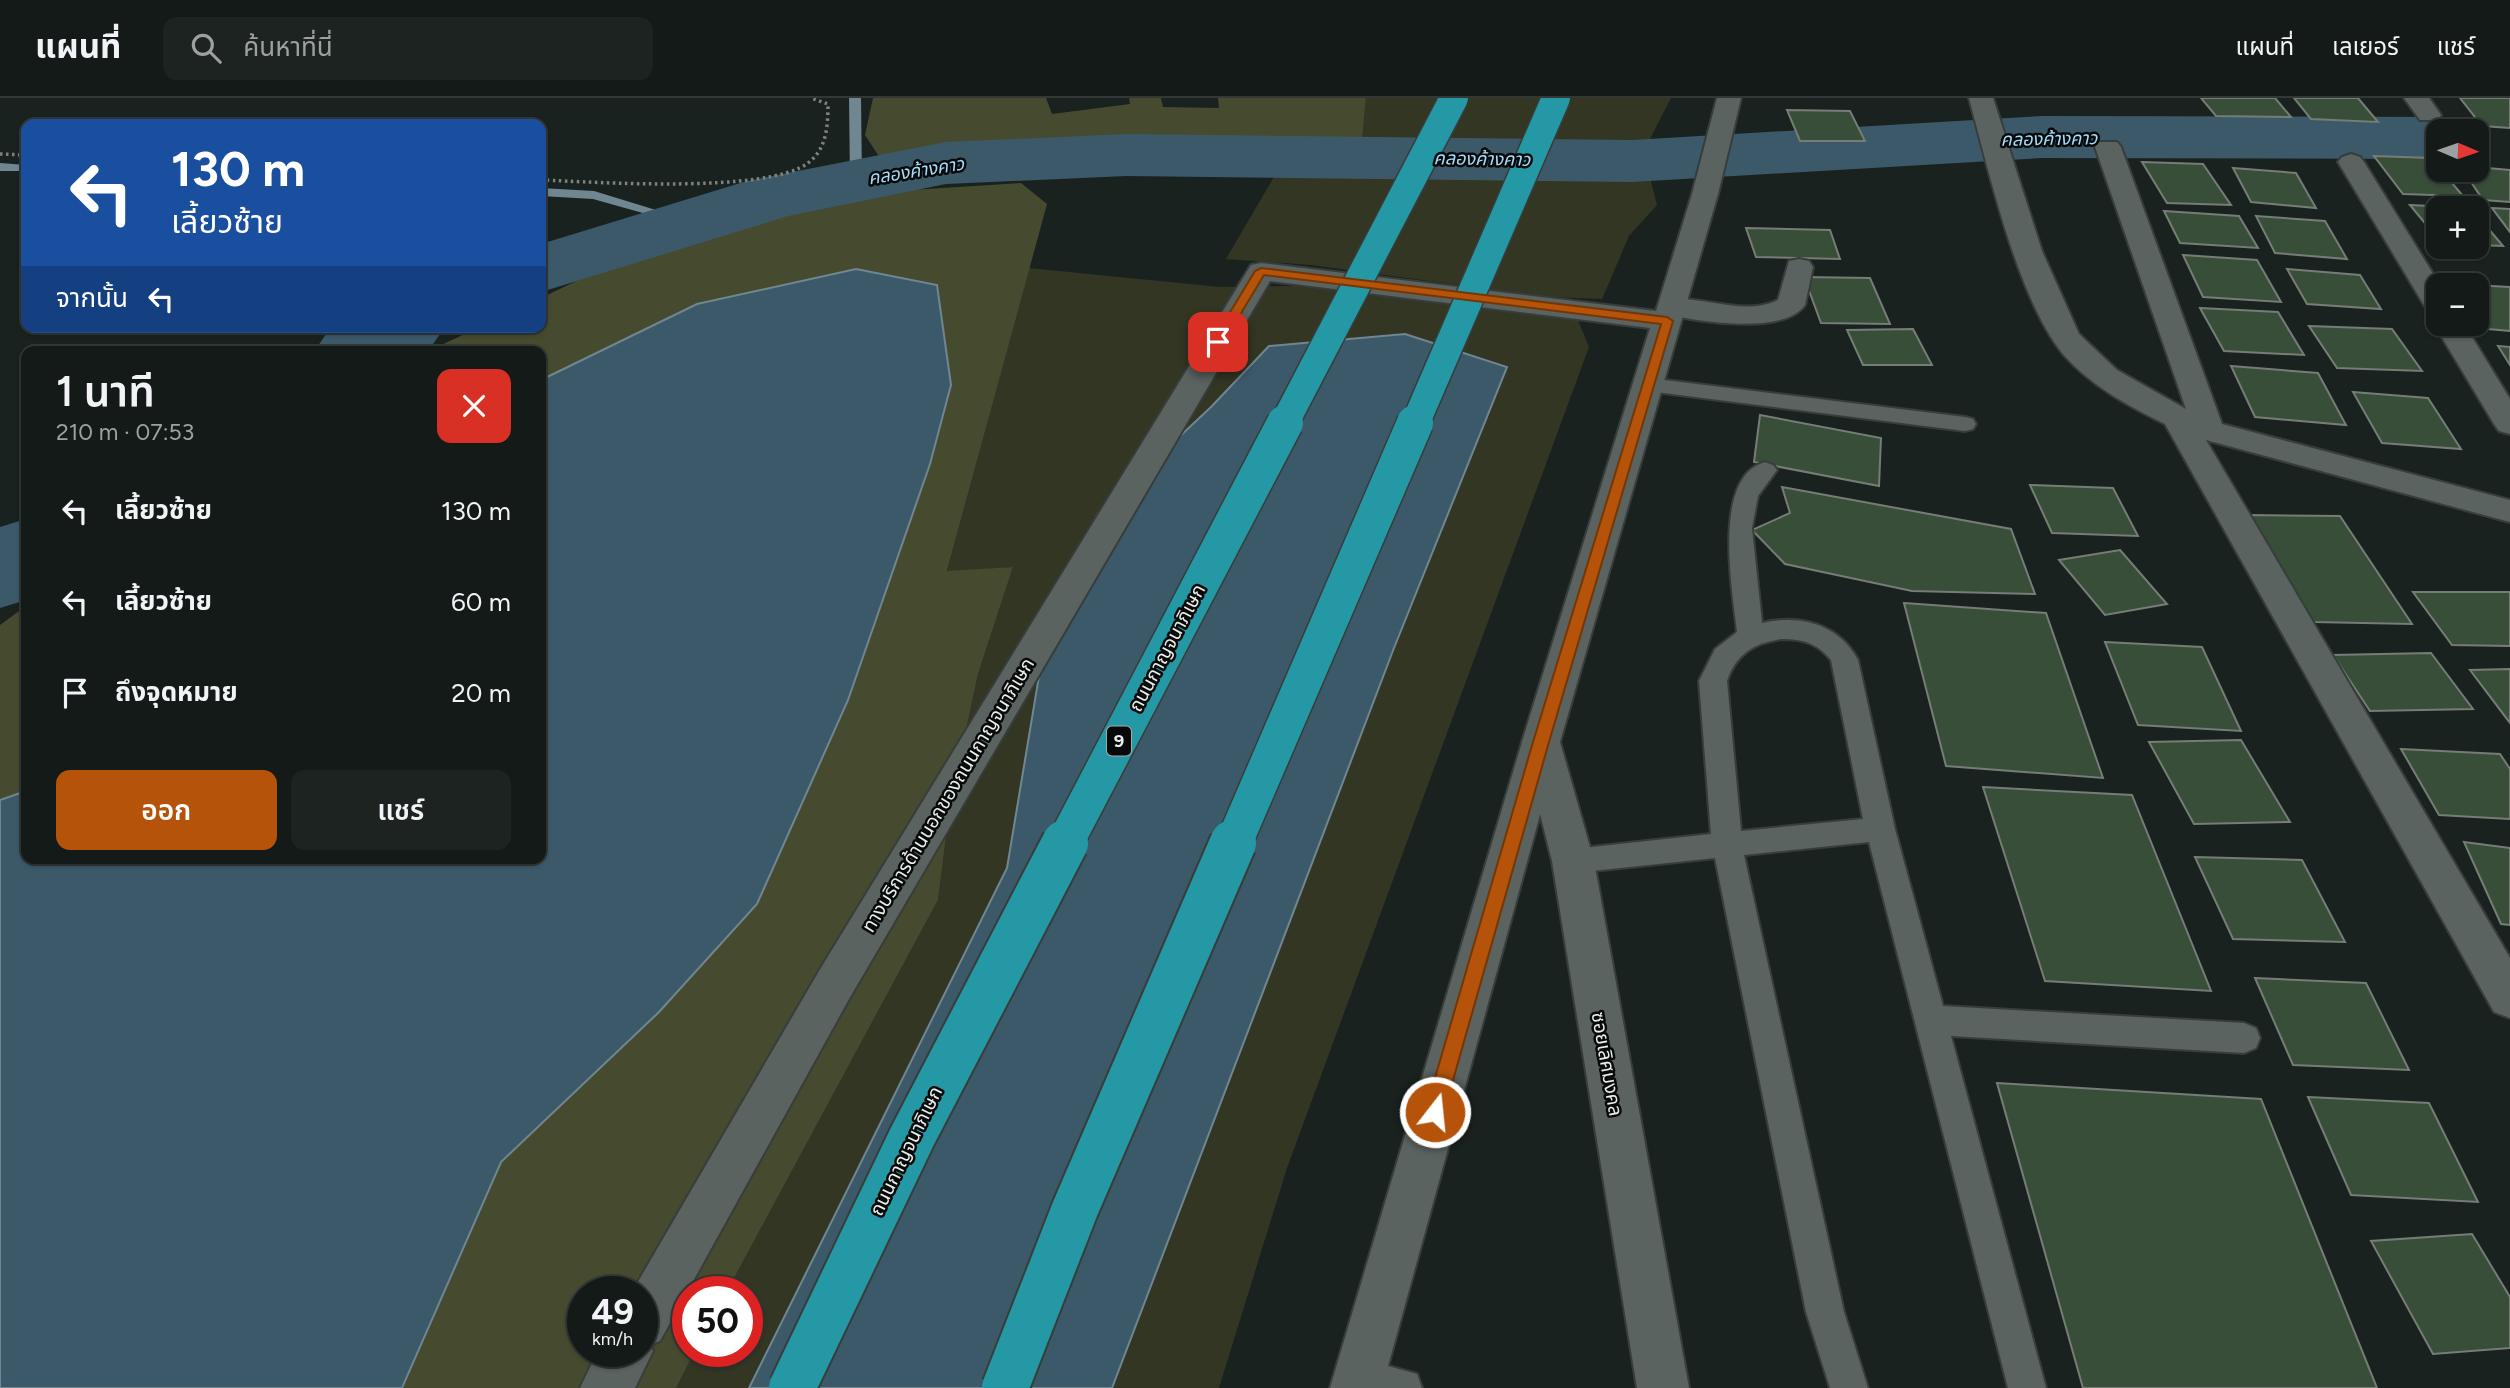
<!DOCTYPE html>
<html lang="th">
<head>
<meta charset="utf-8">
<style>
	:root { --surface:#141a18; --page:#1d2321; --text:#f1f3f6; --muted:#9da1a2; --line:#333837; --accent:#b45309 }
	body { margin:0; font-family:Figtree,"Noto Sans Thai",sans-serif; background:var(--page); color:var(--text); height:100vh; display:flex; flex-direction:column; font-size:26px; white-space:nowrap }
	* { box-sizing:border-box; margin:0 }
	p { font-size:23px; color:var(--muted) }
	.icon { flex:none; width:38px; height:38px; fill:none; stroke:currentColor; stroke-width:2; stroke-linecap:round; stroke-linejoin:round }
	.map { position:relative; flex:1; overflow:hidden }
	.drawer { position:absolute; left:21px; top:248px; width:525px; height:518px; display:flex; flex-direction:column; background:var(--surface); border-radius:14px; box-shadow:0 2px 5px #0004,0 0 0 2px var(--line) }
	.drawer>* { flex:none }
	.top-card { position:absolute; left:21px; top:21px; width:525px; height:214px; border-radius:14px; box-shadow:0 2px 5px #0004,0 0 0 2px var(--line); background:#1a4fa0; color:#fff; overflow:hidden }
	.needle { width:46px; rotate:92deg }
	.controls { position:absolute; left:2426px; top:21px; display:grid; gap:14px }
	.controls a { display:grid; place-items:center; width:63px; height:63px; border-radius:14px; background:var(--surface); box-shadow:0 2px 5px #0004,0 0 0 2px var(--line); font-size:35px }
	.speed { position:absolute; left:567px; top:1178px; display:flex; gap:14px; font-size:35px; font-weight:700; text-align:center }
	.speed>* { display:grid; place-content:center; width:91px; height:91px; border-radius:50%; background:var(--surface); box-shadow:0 2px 5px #0004,0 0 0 2px var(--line); line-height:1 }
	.speed small { font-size:18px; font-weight:400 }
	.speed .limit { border:10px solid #d22; background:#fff; color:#111 }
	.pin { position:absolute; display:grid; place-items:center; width:60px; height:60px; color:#fff; margin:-30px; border-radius:14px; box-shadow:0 4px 10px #0006 }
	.me { position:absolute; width:77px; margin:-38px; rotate:16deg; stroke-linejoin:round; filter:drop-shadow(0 0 5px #0008) }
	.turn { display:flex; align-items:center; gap:24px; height:147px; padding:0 35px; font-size:32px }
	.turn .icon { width:91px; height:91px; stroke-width:2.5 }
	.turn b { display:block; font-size:49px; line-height:60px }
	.then { display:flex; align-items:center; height:66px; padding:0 35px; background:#0003; gap:14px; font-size:26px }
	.round { display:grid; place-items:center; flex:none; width:74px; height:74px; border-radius:14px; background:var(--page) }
	.summary { display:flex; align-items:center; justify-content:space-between; height:119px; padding:0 35px }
	h1 { font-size:42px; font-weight:600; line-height:52px }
	.button { display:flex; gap:14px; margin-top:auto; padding:14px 35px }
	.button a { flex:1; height:80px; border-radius:14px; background:var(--accent); color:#fff; font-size:28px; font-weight:600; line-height:80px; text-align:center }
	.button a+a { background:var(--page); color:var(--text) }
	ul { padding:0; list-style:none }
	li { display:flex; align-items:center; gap:21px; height:91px; padding:0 35px }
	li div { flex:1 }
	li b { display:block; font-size:26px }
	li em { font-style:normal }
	header { display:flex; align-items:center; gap:42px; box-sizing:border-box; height:98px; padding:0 35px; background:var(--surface); border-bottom:2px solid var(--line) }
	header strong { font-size:33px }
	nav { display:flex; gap:38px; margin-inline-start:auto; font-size:24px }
	.search { width:490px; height:63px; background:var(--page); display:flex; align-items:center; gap:18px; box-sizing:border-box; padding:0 24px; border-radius:14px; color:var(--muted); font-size:26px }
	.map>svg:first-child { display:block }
	.green { fill:#333623 }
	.forest { fill:#464b2f; fill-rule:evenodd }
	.water { fill:#3c596a; stroke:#708691; stroke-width:2 }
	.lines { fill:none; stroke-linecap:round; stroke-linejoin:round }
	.stream { fill:#708691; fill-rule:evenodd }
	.river { fill:#3c596a; fill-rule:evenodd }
	.building { fill:#384e39; stroke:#767c76; stroke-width:2 }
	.service-casing { stroke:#373d3b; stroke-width:4 }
	.minor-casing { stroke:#373d3b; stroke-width:4 }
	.secondary-casing { stroke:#373d3b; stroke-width:4 }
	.path { stroke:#7c8381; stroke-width:3.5; stroke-dasharray:2.5 3.5; stroke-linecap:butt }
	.service { fill:#5a6360; fill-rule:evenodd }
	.minor { fill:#5a6360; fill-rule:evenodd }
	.secondary { fill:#5a6360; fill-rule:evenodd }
	.motorway-bridge-far2-casing { stroke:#373d3b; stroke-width:31; stroke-linecap:butt }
	.motorway-bridge-far1-casing { stroke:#373d3b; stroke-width:39; stroke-linecap:butt }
	.motorway-bridge-casing { stroke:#373d3b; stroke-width:50; stroke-linecap:butt }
	.motorway-bridge-far2 { stroke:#2498a4; stroke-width:28 }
	.motorway-bridge-far1 { stroke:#2498a4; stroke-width:36 }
	.motorway-bridge { stroke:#2498a4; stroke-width:46 }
	.route { fill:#b45309; stroke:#753606; stroke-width:2 }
	.labels { text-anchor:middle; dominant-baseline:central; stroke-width:5; stroke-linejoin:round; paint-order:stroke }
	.far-water-label { font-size:18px; font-style:italic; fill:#a4dcfd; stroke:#080a0a }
	.shield { fill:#080a0a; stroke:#a6aaa9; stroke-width:2 }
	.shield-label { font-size:18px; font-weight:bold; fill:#eaefed }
	.street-label { font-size:19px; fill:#eaefed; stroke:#080a0a }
</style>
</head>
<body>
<header>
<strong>แผนที่</strong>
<div class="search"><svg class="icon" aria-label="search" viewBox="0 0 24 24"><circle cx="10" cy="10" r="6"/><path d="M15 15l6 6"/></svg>ค้นหาที่นี่</div>
<nav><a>แผนที่</a><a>เลเยอร์</a><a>แชร์</a></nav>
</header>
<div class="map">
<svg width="2510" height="1290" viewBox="0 0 2510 1290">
	<rect width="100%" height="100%" fill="#1a2220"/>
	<path class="green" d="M1366 0H1671L1650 41 1570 49 1362 43Z
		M1649 76 1657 107 1629 138 1602 201 1548 199 1311 167 1226 161 1275 77C1400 80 1524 83 1649 76Z
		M1029 170 1220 189 1296 188 1578 222 1589 249 1287 1070 1219 1290H676L695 1253H747V1194L727 1193 938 802 950 708 978 576 1013 469 947 474Z"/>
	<path class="forest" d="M873 0H1046L1052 16 1130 6 1129 0H1161L1163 9 1219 10 1218 0H1366L1362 43 1314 51 944 54 882 63 865 37Z
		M1021 85 1047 106 947 473 1013 469 978 576 950 708 938 802 727 1193 688 1194V1253H695L676 1290H403L501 1064 659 914 757 806 848 602 930 366 951 287 697 206 541 282V254H426L480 229H541V200L664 141 911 92ZM583 1194H642V1253H583Z
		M26 508V693L0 702V527Z"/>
	<path class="water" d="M856 171 937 187 951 287 930 366 848 602 757 806 659 914 501 1064 402 1290H0V702L26 693V761H541V282L697 206Z
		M1405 236 1507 269 1394 550 1112 1290H749L1007 770 1051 506 1098 415 1211 309 1269 248Z"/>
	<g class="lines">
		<path class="stream" d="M849 0H861L862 83 856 87 850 83Z
			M0 65 26 67V73H0Z
			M541 90 594 93 695 124 689 128 593 101 541 98Z"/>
		<path class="river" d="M2042 18 2438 19 2463 25 2468 33H2438V61L2042 60 1632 84 1126 78 946 86 788 118 541 194V146L747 83 946 44 1126 36 1632 42Z
			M340 229H445L433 246 419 254H314L326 236Z
			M26 421V502L0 510V429Z"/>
	</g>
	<path class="building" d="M2201 0H2275L2291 19 2216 18Z
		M2294 0H2358L2378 24 2311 21Z
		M2460 0H2510V30L2482 28Z
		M1787 12 1850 13 1865 43H1800Z
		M2374 58 2431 60 2463 98 2403 96Z
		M2142 64 2203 66 2231 107 2167 105Z
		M2476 69 2510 72V104L2483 102 2463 72H2476Z
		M2233 70 2296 75 2316 110 2251 104Z
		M2410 107 2472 110H2438V141Z
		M2492 110 2510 111V134Z
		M2164 113 2239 118 2258 150 2180 145Z
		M2476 116 2503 148 2476 147Z
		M2256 118 2325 123 2347 161 2275 155Z
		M1746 130 1830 132 1840 161 1756 159Z
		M2183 157 2257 162 2281 204 2203 199Z
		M2287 171 2360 177 2381 211 2307 206Z
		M1804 179 1870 180 1890 226 1821 225Z
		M2454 186 2510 189V233L2488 231 2476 216V187Z
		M2200 210 2278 214 2304 257 2224 253Z
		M2309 228 2392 231 2422 273 2337 270Z
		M1913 231 1932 267H1863L1847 232Z
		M2498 248 2510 249V267Z
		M2231 268 2318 275 2346 327 2255 319Z
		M2353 294 2428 300 2461 351 2382 345Z
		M1760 317 1881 340 1879 388 1754 364Z
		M2030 387 2113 390 2138 438 2052 435Z
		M1782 389 2011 431 2035 496 1912 493 1785 466 1752 432 1790 415Z
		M2248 417 2340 418 2412 526 2313 524Z
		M2120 452 2167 506 2105 517 2059 462Z
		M2413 494H2510V548L2452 547Z
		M1904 505 2046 515 2103 680 1946 668Z
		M2105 544 2202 549 2241 633 2138 627Z
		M2431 555 2473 611 2370 613 2333 557Z
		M2510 571V625L2470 572Z
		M2241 642 2290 724 2194 726 2149 644Z
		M2401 651 2500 656 2510 671V721L2439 717Z
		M1983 689 2132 697 2211 893 2045 883Z
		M2464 744 2510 750V827L2501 826Z
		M2195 759 2302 762 2345 844 2233 841Z
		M2255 880 2366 885 2409 972 2293 967Z
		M1997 985 2261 1001 2377 1290H2083Z
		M2308 999 2429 1005 2478 1104 2351 1097Z
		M2472 1136 2510 1199V1250L2433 1256 2371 1143Z"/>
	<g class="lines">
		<defs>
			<path id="service" d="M1648 280 1965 319 1973 321 1976 326 1973 331 1965 333 1640 292 1637 287 1640 282Z
				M1765 364 1773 367 1777 372 1758 398 1752 430 1762 525C1800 516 1839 526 1858 562L1895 731 1943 908 2244 925 2256 930 2260 940 2256 950 2244 955 1951 938 2046 1290H2008L1869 744 1744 757 1844 1214 1868 1290H1830L1806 1214 1715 760 1573 775 1562 772 1558 763 1562 754 1573 751 1711 736 1699 583 1715 551 1737 534C1733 494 1711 379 1765 364ZM1782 541C1803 541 1817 545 1831 562L1863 721 1741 733 1727 583C1736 556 1754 545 1782 541Z
				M1359 1260 1417 1276 1422 1290H1345L1340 1279 1346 1266Z"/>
			<path id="minor" d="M1969 0H1993L2042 153 2079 236 2117 272 2186 311 2095 49 2099 44H2117L2121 49 2222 326 2510 402V424L2206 342 2510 860V920L2494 914 2165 326C2128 308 2090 287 2063 256 2018 202 1988 70 1969 0Z
				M2404 0H2429L2441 17 2438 22H2420Z
				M2351 56 2360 59 2364 64 2440 187H2438V216L2428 213 2424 207 2338 64 2342 59Z
				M1799 161 1809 163 1813 169 1805 207C1784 238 1693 223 1661 215L1657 209 1661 203C1698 194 1741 220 1778 202L1789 163Z
				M2438 221V226H2464L2510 301V336L2499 333 2494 326 2434 226Z
				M1541 629 1555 633 1560 644 1594 763 1689 1290H1637L1552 763 1522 644 1527 633Z"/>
			<path id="secondary" d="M1717 0H1741L1718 96 1560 644 1382 1290H1330L1522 644 1650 230 1270 183 849 901 660 1243 650 1247 653 1253 635 1290H580L598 1253H642V1194H632L819 873 1251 167 1261 165 1656 213 1692 96Z"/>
		</defs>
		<use href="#service" class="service-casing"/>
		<use href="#minor" class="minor-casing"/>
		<use href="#secondary" class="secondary-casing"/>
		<path class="path" d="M0 56 26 57
			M541 82C596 84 767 96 808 65 827 51 828 27 828 6L811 0"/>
		<use href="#service" class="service"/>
		<use href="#minor" class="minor"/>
		<use href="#secondary" class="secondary"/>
		<defs>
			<path id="motorway-bridge-far2" d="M1284 326 1454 0
				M1415 326 1556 0"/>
			<path id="motorway-bridge-far1" d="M1064 747 1285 325
				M1233 747 1415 325"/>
			<path id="motorway-bridge" d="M792 1290 912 1039 1065 745
				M1005 1290 1075 1111 1233 745"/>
		</defs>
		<use href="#motorway-bridge-far2" class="motorway-bridge-far2-casing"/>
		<use href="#motorway-bridge-far1" class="motorway-bridge-far1-casing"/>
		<use href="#motorway-bridge" class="motorway-bridge-casing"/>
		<use href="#motorway-bridge-far2" class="motorway-bridge-far2"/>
		<use href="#motorway-bridge-far1" class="motorway-bridge-far1"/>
		<use href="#motorway-bridge" class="motorway-bridge"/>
	</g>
	<path class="route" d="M1261 170 1667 219 1673 223 1549 644 1444 1014 1442 1021 1435 1023 1428 1021 1425 1014 1533 644 1661 226 1264 177 1222 247H1214L1212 244 1255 173Z"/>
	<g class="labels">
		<g class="far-water-label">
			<text transform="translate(2049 41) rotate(-1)">คลองค้างคาว</text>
			<text transform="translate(1482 61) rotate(1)">คลองค้างคาว</text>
			<text transform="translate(916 73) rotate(-9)">คลองค้างคาว</text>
		</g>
		<rect class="shield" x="1107" y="628.5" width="24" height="29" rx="5"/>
		<g class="shield-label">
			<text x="1119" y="643">9</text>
		</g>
		<g class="street-label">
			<text transform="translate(1167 550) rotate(-62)">ถนนกาญจนาภิเษก</text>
			<text transform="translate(948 697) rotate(-59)">ทางบริการด้านนอกของถนนกาญจนาภิเษก</text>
			<text transform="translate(1607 966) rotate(80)">ซอยเลิศมงคล</text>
			<text transform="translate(906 1053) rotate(-64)">ถนนกาญจนาภิเษก</text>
		</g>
	</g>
</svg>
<div class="controls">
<a><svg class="needle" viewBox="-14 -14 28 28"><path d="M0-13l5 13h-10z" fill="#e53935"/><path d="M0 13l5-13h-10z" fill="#9da1a2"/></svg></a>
<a>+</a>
<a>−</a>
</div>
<div class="speed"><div>49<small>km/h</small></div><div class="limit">50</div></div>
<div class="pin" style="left:1218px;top:244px;background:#d93025"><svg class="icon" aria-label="arrive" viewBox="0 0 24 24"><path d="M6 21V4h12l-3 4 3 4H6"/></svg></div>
<svg class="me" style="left:1435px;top:1014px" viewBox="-20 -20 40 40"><circle r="17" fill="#b45309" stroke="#fff" stroke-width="3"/><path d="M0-11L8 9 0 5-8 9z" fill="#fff"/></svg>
<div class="top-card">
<div class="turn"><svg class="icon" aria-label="left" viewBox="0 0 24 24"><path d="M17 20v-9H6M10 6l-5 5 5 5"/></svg><div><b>130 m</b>เลี้ยวซ้าย</div></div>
<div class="then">จากนั้น<svg class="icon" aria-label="left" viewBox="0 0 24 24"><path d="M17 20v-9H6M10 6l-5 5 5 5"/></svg></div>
</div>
<section class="drawer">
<div class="summary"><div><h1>1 นาที</h1><p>210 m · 07:53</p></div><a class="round" style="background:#d93025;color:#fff"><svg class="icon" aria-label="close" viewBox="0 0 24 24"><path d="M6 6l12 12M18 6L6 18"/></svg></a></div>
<ul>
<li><svg class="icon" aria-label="left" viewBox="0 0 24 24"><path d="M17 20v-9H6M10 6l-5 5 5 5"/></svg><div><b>เลี้ยวซ้าย</b></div><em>130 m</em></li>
<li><svg class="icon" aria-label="left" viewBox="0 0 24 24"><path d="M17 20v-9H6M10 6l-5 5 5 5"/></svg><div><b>เลี้ยวซ้าย</b></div><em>60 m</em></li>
<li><svg class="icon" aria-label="arrive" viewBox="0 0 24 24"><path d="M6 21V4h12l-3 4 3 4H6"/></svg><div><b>ถึงจุดหมาย</b></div><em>20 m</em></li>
</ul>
<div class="button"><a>ออก</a><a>แชร์</a></div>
</section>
</div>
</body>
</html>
